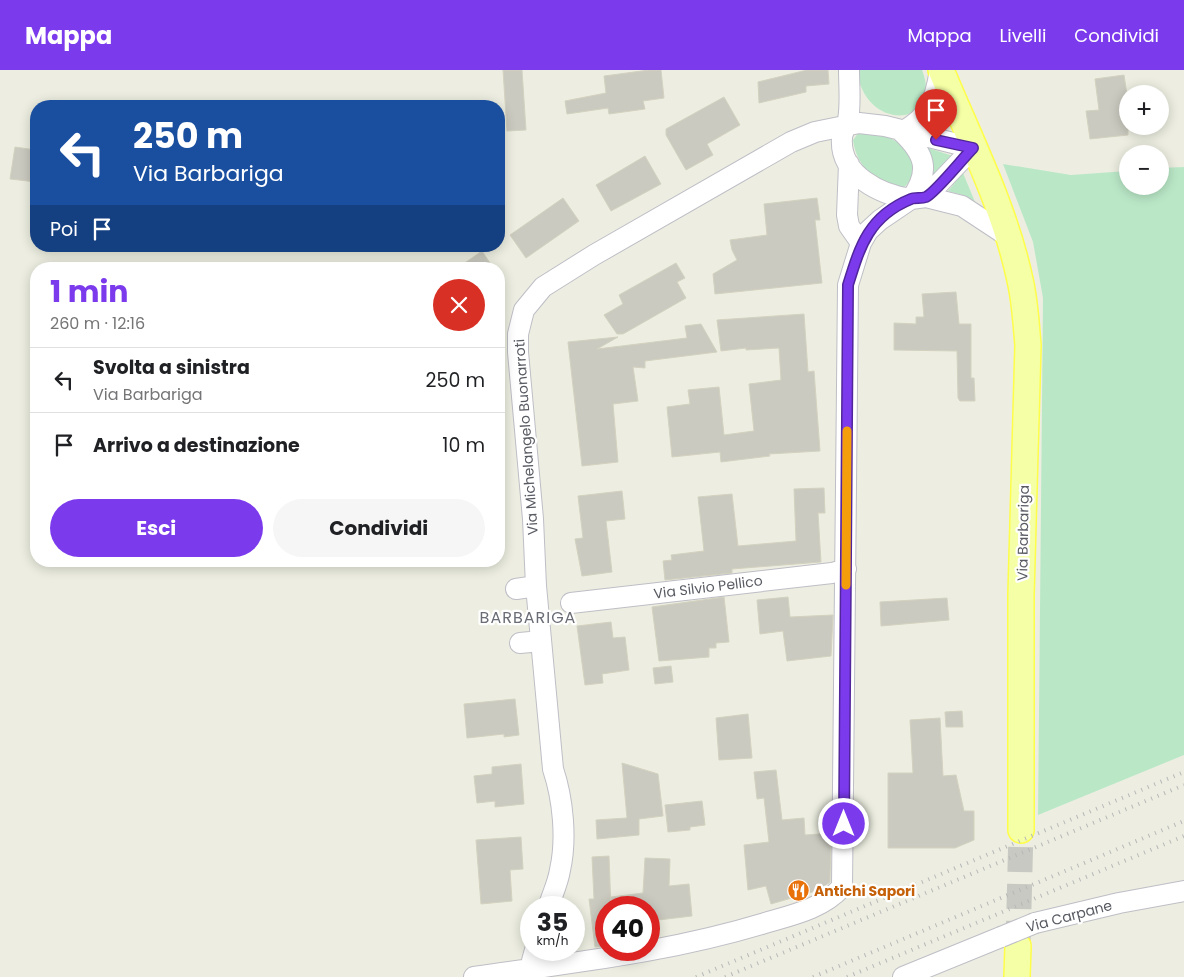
<!DOCTYPE html>
<html lang="it">
<head>
<meta charset="utf-8">
<style>
	:root { --surface:#fff; --page:#f6f6f6; --text:#202124; --muted:#757577; --line:#e0e0e0; --accent:#7c3aed }
	body { margin:0; font-family:Poppins,sans-serif; background:var(--page); color:var(--text); height:100vh; display:flex; flex-direction:column; font-size:19px; white-space:nowrap }
	* { box-sizing:border-box; margin:0 }
	p { font-size:16px; color:var(--muted) }
	.icon { flex:none; width:28px; height:28px; fill:none; stroke:currentColor; stroke-width:2; stroke-linecap:round; stroke-linejoin:round }
	.map { position:relative; flex:1; overflow:hidden }
	.details { position:absolute; left:30px; top:192px; width:475px; height:305px; display:flex; flex-direction:column; background:var(--surface); border-radius:20px; box-shadow:0 2px 12px #0003 }
	.details>* { flex:none }
	.hud { position:absolute; left:30px; top:30px; width:475px; height:152px; border-radius:20px; box-shadow:0 2px 12px #0003; background:#1a4fa0; color:#fff; overflow:hidden }
	.buttons { position:absolute; left:1119px; top:15px; display:grid; gap:10px }
	.buttons a { display:grid; place-items:center; width:50px; height:50px; border-radius:50%; background:var(--surface); box-shadow:0 2px 12px #0003; font-size:25px }
	.speed { position:absolute; left:520px; top:826px; display:flex; gap:10px; font-size:25px; font-weight:700; text-align:center }
	.speed>* { display:grid; place-content:center; width:65px; height:65px; border-radius:50%; background:var(--surface); box-shadow:0 2px 12px #0003; line-height:1 }
	.speed small { font-size:12px; font-weight:400 }
	.speed .limit { border:8px solid #d22; background:#fff; color:#111 }
	.pin { position:absolute; display:grid; place-items:center; width:42px; height:42px; color:#fff; margin:-51px -21px; border-radius:50% 50% 50% 0; rotate:-45deg; box-shadow:0 0 5px #0007 }
	.pin .icon { rotate:45deg }
	.me { position:absolute; width:55px; margin:-28px; rotate:0deg; stroke-linejoin:round; filter:drop-shadow(0 0 4px #0008) }
	.turn { display:flex; align-items:center; gap:18px; height:105px; padding:0 20px; font-size:22px }
	.turn .icon { width:65px; height:65px; stroke-width:2.5 }
	.turn b { display:block; font-size:35px; line-height:42px }
	.then { display:flex; align-items:center; height:48px; padding:0 20px; background:#0003; gap:10px; font-size:19px }
	.round { display:grid; place-items:center; flex:none; width:52px; height:52px; border-radius:26px; background:var(--page) }
	.headline { display:flex; align-items:center; justify-content:space-between; height:85px; padding:0 20px }
	h1 { font-size:30px; font-weight:700; line-height:38px; color:var(--accent) }
	.primary-button { display:flex; gap:10px; margin-top:auto; padding:10px 20px }
	.primary-button a { flex:1; height:58px; border-radius:30px; background:var(--accent); color:#fff; font-size:20px; font-weight:700; line-height:58px; text-align:center }
	.primary-button a+a { background:var(--page); color:var(--text) }
	ul { padding:0; list-style:none }
	li { display:flex; align-items:center; gap:15px; height:65px; padding:0 20px; border-top:1px solid var(--line) }
	li div { flex:1 }
	li b { display:block; font-size:19px }
	li em { font-style:normal }
	header { display:flex; align-items:center; gap:30px; box-sizing:border-box; height:70px; padding:0 25px; background:var(--accent); color:#fff }
	header strong { font-size:24px }
	nav { display:flex; gap:28px; margin-inline-start:auto; font-size:18px }
	.map>svg:first-child { display:block }
	.green { fill:#bae8c7 }
	.building { fill:#cbcac0; stroke:#d3d2bf }
	.lines { fill:none; stroke-linecap:round; stroke-linejoin:round }
	.major-tunnel { stroke:#c8c9c2; stroke-width:25; stroke-dasharray:25 12; stroke-linecap:butt }
	.minor-casing { stroke:#bebec6; stroke-width:22 }
	.major-casing { stroke:#fdfd4a; stroke-width:28 }
	.minor { stroke:#fff; stroke-width:20 }
	.major { stroke:#f5ffa5; stroke-width:25 }
	.rail { stroke:#b7b7b8; stroke-width:4; stroke-dasharray:1 6; stroke-linecap:butt }
	.minor-bridge-casing { stroke:#bebec6; stroke-width:22; stroke-linecap:butt }
	.minor-bridge { stroke:#fff; stroke-width:20 }
	.route-casing { stroke:#51269a; stroke-width:12 }
	.route { stroke:#7c3aed; stroke-width:9 }
	.slow { stroke:#f59e0b; stroke-width:9 }
	.labels { text-anchor:middle; dominant-baseline:central; stroke-width:4.5; stroke-linejoin:round; paint-order:stroke }
	.street-label { font-size:14px; fill:#595b63; stroke:#fff }
	.food-label { font-size:14px; font-weight:bold; fill:#c56008; stroke:#fff; text-anchor:start }
	.quarter-label { font-size:16px; letter-spacing:1px; fill:#6a6d75; stroke:#fff }
</style>
</head>
<body>
<header>
<strong>Mappa</strong>
<nav><a>Mappa</a><a>Livelli</a><a>Condividi</a></nav>
</header>
<div class="map">
<svg width="1184" height="907" viewBox="0 0 1184 907">
	<rect width="100%" height="100%" fill="#edeee1"/>
	<path class="green" d="M857 0H922C945 58 864 63 857 0Z
		M859 62C867 63 876 62 883 65 907 74 928 97 903 118 876 111 857 99 853 70Z
		M928 78 953 86 931 113C935 100 933 91 928 78Z
		M1003 94 1071 105 1127 101 1128 116H1160V98L1184 97V685L1038 745 1043 228 1033 172Z
		M963 103 975 132 963 125 948 121Z"/>
	<path class="building" d="M503 0H522L526 60 507 61Z
		M649 0H661L664 28 643 31 645 39 609 44 608 38 567 44 565 31 606 23 604 6Z
		M807 0H828L829 14 806 16V22L759 33 758 12Z
		M1124 5 1128 31V65L1090 69 1086 41 1099 40 1095 9Z
		M724 27 740 55 707 74 713 85 686 100 666 65V59Z
		M15 77 36 80V112L10 109Z
		M645 86 661 114 611 141 596 115Z
		M563 128 579 151 526 188 510 165Z
		M817 128 820 150H815L822 213 715 224 713 204 737 190 732 180 730 170 767 165 764 134Z
		M482 181 494 199H456Z
		M676 193 685 208 677 212 686 228 623 264H617L604 245 623 234 619 225Z
		M956 222 959 254H971V308H974L975 331H960L958 328 957 281 894 280V253L916 254V247H924L922 224Z
		M804 244 808 302 814 301 820 381 769 384 770 386 721 392 720 382 672 387 667 337 690 334 688 320 719 317 724 365 754 361 749 314 781 310 779 278 746 280V278L721 281 717 250Z
		M701 254 717 282 645 291V298L633 297 638 331 613 334 618 392 582 396 568 272 618 267 597 279 687 268 685 256Z
		M824 418 825 443H818L821 492 732 499V503L665 510 663 491 672 490 671 485 704 481 698 427 732 424 738 476 796 471 794 419Z
		M622 421 625 449 606 451 612 502 582 506 575 469 583 468 578 426Z
		M724 527 729 572 716 573V578H709V587L659 591 652 537Z
		M788 527 790 547 833 545 831 586 787 591 783 561 760 564 757 530Z
		M947 528 949 550 881 556 880 532Z
		M611 552 613 568 625 567 629 600 602 604 603 613 585 615 577 556Z
		M671 596 673 612 655 614 653 598Z
		M515 629 519 665 504 667V664L467 668 464 634Z
		M962 641 963 657H946L945 642Z
		M748 644 752 688 719 690 716 648Z
		M940 648 943 706 956 705 964 741H974V770L955 778H888V703H913L910 650Z
		M622 693 658 704 663 746 639 749V765L597 769 596 750 627 748Z
		M521 694 524 734 495 737V731L477 733 474 706 492 704V697Z
		M776 700 782 750 804 748 805 765 831 763 830 812 819 820 771 834 766 816 748 820 744 775 769 772 764 728 757 729 754 702Z
		M702 731 705 755 690 757V760L668 762 665 735Z
		M521 767 523 799 510 800 512 831 481 834 476 770Z
		M609 786 611 838H606V876L595 877 589 829H594L592 787Z
		M645 788 670 789 669 816 689 814 692 846 650 851 649 838H611V827L643 823Z"/>
	<g class="lines">
		<path class="major-tunnel" d="M1018 876 1021 760"/>
		<defs>
			<path id="minor" d="M849 0C849 17 851 34 848 50 847 57 842 62 842 68 839 105 881 125 911 129 931 101 925 84 902 62
				M902 62C930 46 935 31 940 0
				M849 94 847 145 849 156 861 173
				M926 127 973 78
				M516 519 536 516
				M571 533 832 503 846 499
				M520 573 541 571
				M548 838C552 825 558 813 560 800 567 769 563 729 553 699L536 516 533 449 518 282V264L524 240 543 217 594 185 791 72 815 62 859 53 885 56 973 78
				M1035 853 1119 833 1184 821
				M533 900 532 891 535 880
				M474 907C574 892 666 883 765 853 792 845 822 839 842 817L848 215 861 173 868 161 880 150 911 129 926 127 962 136 1009 167
				M903 907 1001 867"/>
			<path id="major" d="M941 0C969 68 1005 138 1020 210 1025 231 1026 253 1028 275L1021 525V760
				M1017 907 1018 876"/>
		</defs>
		<use href="#minor" class="minor-casing"/>
		<use href="#major" class="major-casing"/>
		<use href="#minor" class="minor"/>
		<use href="#major" class="major"/>
		<path class="rail" d="M696 907 1184 702
			M725 907 1184 715
			M813 907 1184 751
			M847 907 1184 766"/>
		<defs>
			<path id="minor-bridge" d="M1001 867 1035 853"/>
		</defs>
		<use href="#minor-bridge" class="minor-bridge-casing"/>
		<use href="#minor-bridge" class="minor-bridge"/>
	</g>
	<g class="lines">
		<defs>
			<path id="route" d="M844 754 848 215C860 176 869 146 911 129 915 127 921 129 926 127 936 122 963 88 973 78L936 70"/>
		</defs>
		<use href="#route" class="route-casing"/>
		<use href="#route" class="route"/>
		<path class="slow" d="M846 515 847 361"/>
	</g>
	<defs>
		<symbol id="restaurant-disc" viewBox="-11 -11 22 22"><circle r="9.5" fill="#e8710a" stroke="#fff"/><path d="M-5-6h1v4h1v-4h1v4h1v-4h1v5L-1.5 .5V6h-2V.5L-5-1ZM5-6V6H3V1.5H1.5Q1.5-4 5-6Z" fill="#fff"/></symbol>
	</defs>
	<g fill-rule="evenodd">
		<use href="#restaurant-disc" x="786" y="808" width="25" height="25"/>
	</g>
	<g class="labels">
		<g class="street-label">
			<text transform="translate(526 367) rotate(-94)">Via Michelangelo Buonarroti</text>
			<text transform="translate(1023 463) rotate(-89)">Via Barbariga</text>
			<text transform="translate(708 517) rotate(-7)">Via Silvio Pellico</text>
			<text transform="translate(1069 846) rotate(-15)">Via Carpane</text>
		</g>
		<g class="food-label">
			<text x="814" y="821">Antichi Sapori</text>
		</g>
		<g class="quarter-label">
			<text x="528" y="547">BARBARIGA</text>
		</g>
	</g>
</svg>
<div class="buttons">
<a>+</a>
<a>−</a>
</div>
<div class="speed"><div>35<small>km/h</small></div><div class="limit">40</div></div>
<div class="pin" style="left:936px;top:70px;background:#d93025"><svg class="icon" aria-label="arrive" viewBox="0 0 24 24"><path d="M6 21V4h12l-3 4 3 4H6"/></svg></div>
<svg class="me" style="left:844px;top:754px" viewBox="-20 -20 40 40"><circle r="17" fill="#7c3aed" stroke="#fff" stroke-width="3"/><path d="M0-11L8 9 0 5-8 9z" fill="#fff"/></svg>
<div class="hud">
<div class="turn"><svg class="icon" aria-label="left" viewBox="0 0 24 24"><path d="M17 20v-9H6M10 6l-5 5 5 5"/></svg><div><b>250 m</b>Via Barbariga</div></div>
<div class="then">Poi<svg class="icon" aria-label="arrive" viewBox="0 0 24 24"><path d="M6 21V4h12l-3 4 3 4H6"/></svg></div>
</div>
<section class="details">
<div class="headline"><div><h1>1 min</h1><p>260 m · 12:16</p></div><a class="round" style="background:#d93025;color:#fff"><svg class="icon" aria-label="close" viewBox="0 0 24 24"><path d="M6 6l12 12M18 6L6 18"/></svg></a></div>
<ul>
<li><svg class="icon" aria-label="left" viewBox="0 0 24 24"><path d="M17 20v-9H6M10 6l-5 5 5 5"/></svg><div><b>Svolta a sinistra</b><p>Via Barbariga</p></div><em>250 m</em></li>
<li><svg class="icon" aria-label="arrive" viewBox="0 0 24 24"><path d="M6 21V4h12l-3 4 3 4H6"/></svg><div><b>Arrivo a destinazione</b></div><em>10 m</em></li>
</ul>
<div class="primary-button"><a>Esci</a><a>Condividi</a></div>
</section>
</div>
</body>
</html>
